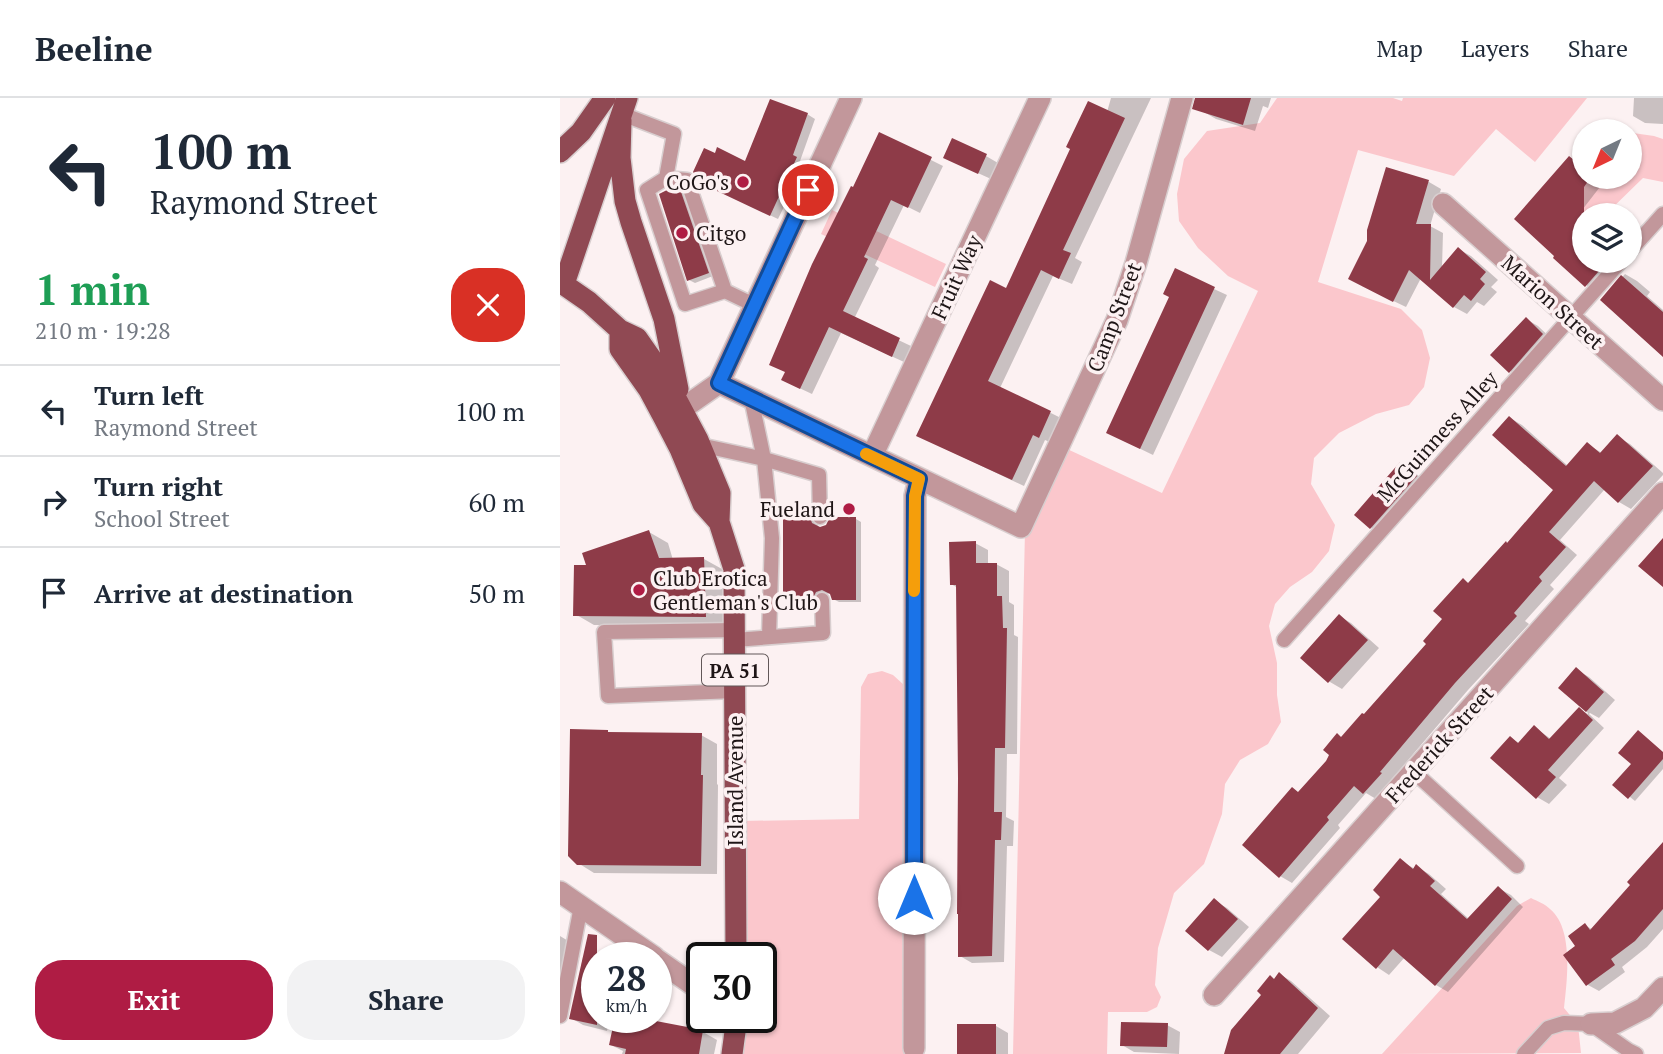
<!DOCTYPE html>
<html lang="en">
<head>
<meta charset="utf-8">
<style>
	:root { --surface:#fff; --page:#f2f2f3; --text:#1f2937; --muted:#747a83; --line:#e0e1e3; --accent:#af1c44 }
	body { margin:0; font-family:"PT Serif",serif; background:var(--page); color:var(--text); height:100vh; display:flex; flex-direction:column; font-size:26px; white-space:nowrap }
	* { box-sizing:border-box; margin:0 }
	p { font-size:23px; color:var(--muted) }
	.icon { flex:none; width:38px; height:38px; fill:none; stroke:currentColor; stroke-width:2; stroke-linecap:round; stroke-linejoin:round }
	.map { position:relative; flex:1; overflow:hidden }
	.side { display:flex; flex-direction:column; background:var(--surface); width:560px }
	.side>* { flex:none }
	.guide { background:#fff; color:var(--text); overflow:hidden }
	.needle { width:46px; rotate:223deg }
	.fabs { position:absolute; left:1012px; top:21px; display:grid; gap:14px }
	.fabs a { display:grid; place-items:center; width:70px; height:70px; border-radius:50%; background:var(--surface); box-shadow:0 2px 5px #0004; font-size:35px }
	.speed { position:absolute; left:21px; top:844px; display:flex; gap:14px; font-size:35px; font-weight:700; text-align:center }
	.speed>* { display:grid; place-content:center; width:91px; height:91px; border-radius:50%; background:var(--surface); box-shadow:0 2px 5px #0004; line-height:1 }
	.speed small { font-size:18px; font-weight:400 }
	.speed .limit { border:4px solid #111; border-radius:10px; background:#fff; color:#111 }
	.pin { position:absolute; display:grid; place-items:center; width:60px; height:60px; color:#fff; margin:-30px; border:4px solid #fff; border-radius:50%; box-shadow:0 2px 7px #0007 }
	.me { position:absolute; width:77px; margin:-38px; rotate:0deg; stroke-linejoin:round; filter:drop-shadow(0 0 5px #0008) }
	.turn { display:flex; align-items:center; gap:24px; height:147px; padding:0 35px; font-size:32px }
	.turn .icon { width:91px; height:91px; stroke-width:2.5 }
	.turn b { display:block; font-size:49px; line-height:60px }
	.round { display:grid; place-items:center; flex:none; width:74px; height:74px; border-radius:28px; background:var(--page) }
	.head { display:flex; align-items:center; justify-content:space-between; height:119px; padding:0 35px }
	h1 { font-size:42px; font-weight:700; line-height:52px; color:#1e9e55 }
	.primary-button { display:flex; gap:14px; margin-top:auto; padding:14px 35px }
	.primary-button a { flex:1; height:80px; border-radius:28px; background:var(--accent); color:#fff; font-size:28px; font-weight:700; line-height:80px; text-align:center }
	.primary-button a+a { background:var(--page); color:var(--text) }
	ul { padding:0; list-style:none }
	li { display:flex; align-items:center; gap:21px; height:91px; padding:0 35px; border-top:2px solid var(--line) }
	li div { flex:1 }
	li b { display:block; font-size:26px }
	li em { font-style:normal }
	header { display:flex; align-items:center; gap:42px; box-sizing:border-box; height:98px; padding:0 35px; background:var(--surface); border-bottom:2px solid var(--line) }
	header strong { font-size:33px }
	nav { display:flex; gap:38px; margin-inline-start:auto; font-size:24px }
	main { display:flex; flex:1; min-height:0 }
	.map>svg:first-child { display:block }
	.green { fill:#fbc7cc }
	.shadow { fill:#0003 }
	.building { fill:#8e3b48 }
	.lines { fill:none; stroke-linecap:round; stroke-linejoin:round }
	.lane-casing { stroke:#d8cecf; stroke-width:17 }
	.street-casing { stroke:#d8cecf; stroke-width:24 }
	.primary-casing { stroke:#d8cecf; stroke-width:24 }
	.lane { stroke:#c2979b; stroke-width:14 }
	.street { stroke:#c2979b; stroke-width:21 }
	.primary { stroke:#904953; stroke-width:21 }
	.route-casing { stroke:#114b97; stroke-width:18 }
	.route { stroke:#1a73e8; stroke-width:12 }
	.slow { stroke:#f59e0b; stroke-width:12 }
	.poi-dot { fill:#af1c44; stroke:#fcf1f2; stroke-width:2.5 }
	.labels { text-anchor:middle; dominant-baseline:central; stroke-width:7; stroke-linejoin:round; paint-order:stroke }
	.shield { fill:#fcf1f2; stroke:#615758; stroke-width:2 }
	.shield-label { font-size:19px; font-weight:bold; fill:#1e1516 }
	.poi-label { font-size:21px; fill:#1e1516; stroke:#fcf1f2; text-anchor:end }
	.street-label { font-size:21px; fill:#1e1516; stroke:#fcf1f2 }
</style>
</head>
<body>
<header>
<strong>Beeline</strong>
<nav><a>Map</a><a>Layers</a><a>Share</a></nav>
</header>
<main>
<section class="side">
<div class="guide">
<div class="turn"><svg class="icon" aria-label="left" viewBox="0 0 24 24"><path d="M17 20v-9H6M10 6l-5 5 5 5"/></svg><div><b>100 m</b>Raymond Street</div></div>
</div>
<div class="head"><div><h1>1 min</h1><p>210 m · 19:28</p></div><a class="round" style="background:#d93025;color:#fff"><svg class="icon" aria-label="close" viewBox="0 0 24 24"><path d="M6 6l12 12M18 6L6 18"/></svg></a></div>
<ul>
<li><svg class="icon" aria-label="left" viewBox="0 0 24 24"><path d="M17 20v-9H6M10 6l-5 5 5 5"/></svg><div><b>Turn left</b><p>Raymond Street</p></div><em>100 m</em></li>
<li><svg class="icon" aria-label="right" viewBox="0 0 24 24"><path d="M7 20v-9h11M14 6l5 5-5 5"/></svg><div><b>Turn right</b><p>School Street</p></div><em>60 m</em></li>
<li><svg class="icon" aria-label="arrive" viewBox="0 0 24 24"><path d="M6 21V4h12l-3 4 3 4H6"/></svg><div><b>Arrive at destination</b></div><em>50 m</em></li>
</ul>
<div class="primary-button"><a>Exit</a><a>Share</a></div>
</section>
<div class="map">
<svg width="1103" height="956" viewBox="0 0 1103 956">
	<rect width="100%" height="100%" fill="#fcf1f2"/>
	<path class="green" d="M717 0H833L842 3 843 0H1027L975 64 936 31 894 78 798 52 758 184 841 211 862 232 870 260 864 289 849 307 816 316 779 335 754 360 751 386 775 427 769 453 752 474 730 489 715 506 709 528 717 565V597L721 624 708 646 680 662 665 686 662 716 644 766 614 795 598 850 595 887 601 899 597 909 587 914H548L547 956H453L465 433 505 350 602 395 698 193 668 178 638 150 619 123 617 96 624 61 647 33 700 25Z
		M1073 35 1094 38 1103 41V84L1083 80 1045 117H1024L1013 95 1026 79H1069V38Z
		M272 112 386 166 375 189 261 136Z
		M322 573 333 577 344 587 346 943 350 956H177L181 919H201V859H181V723L299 721 301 589 308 576Z
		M971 800C977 803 985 806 990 811 1014 831 1007 882 1004 910L1018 927 1021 955 822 956 957 808Z"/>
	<path class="shadow" d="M551 0H591L515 160 522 164 512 186 493 178 440 290 503 321 492 345 485 342 464 388 371 344 447 192 547 14Z
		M649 0H711L708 10 703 8 695 33 656 21 644 14Z
		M1074 0H1103V26L1085 25 1073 18Z
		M247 16 255 21 240 63 245 66 218 121 148 88 185 65Z
		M319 36 383 68 360 115 344 107 315 167 319 170 294 221 351 248 344 264 281 235 252 296 235 288 293 92Z
		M426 58 438 65 431 81 398 66Z
		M1010 60 1024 69V79H1036L1043 85 1019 116 1024 163H1059L1037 194 1026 187Z
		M827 71 869 84 881 91 870 128 883 135 882 170 898 151 911 158 938 182 931 189 937 194 924 208 917 204 907 216 894 209 861 180 846 209 802 188 809 143Z
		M119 93 125 96 153 178 135 185 129 182Z
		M615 173 667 197 593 357 560 341 611 198Z
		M1065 176 1077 183 1090 194 1087 198 1103 212V257L1042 201Z
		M966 221 978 228 995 244 962 280 950 273Z
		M950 320 962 327 1008 368 1027 346 1042 355 1057 339 1070 346 1103 375V377L1071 411 1059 404 1045 391 1000 442 1017 457 990 487 994 491 965 523 969 526 908 592 831 682 833 683 816 701 806 695 778 727 780 730 732 785 720 778 733 691 739 695 767 664 782 640 869 546 885 521 903 482 910 486 947 446 996 392Z
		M841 366 853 373 868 386 823 437 811 430Z
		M250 420 256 424 259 430 296 421 301 424V504H279L273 501 270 495 262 497 258 504H230L224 501Z
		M89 434 108 445 113 462 144 461 162 471 164 529 34 527 15 516 29 469Z
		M415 445 428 452V466H436L449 473V504L454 507V537L458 539 457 656H447L446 719 454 723 453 748H447L444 864 412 865 400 858 398 490 391 486Z
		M779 518 791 525 819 550 782 591 770 584 742 560Z
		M1017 572 1029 579 1055 602 1039 620 1030 615 1029 616 1044 630 999 680 1007 687 989 706 977 699 951 640 960 646 974 629 991 641 1019 611 1028 616V615L1001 590Z
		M48 634 52 636 141 637 157 646V686L158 687 157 776 34 775 18 765Z
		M1103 655V671L1075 703 1055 687 1073 666Z
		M1103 747V831L1087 849 1062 869 1065 874 1039 893 1028 887 1018 848 1025 827 1033 832 1072 787Z
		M841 763 855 771 857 769 869 776 886 791 881 796 909 821 938 790 951 797 963 809 888 894 876 887 845 859 829 877 817 869 823 799Z
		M655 803 667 810 689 829 662 859 649 852 628 832Z
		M0 838 10 844 0 895Z
		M23 859 37 862V919H50L47 933 23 927 11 920Z
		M719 876 731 883 770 918 738 956H668L703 897Z
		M57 919H66L143 934 157 942 154 956H62L63 953 51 947Z
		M607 927 620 934 619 956 574 954 562 947Z
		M436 928 448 935V956H399Z"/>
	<path class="building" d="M635 0H691L683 27 632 11Z
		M210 1 248 15 233 57 237 59 210 118 138 84 133 74 144 50 155 55 157 49 185 63Z
		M528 3 565 20 503 152 511 155 499 181 481 172 428 283 491 313 479 340 473 337 452 382 356 338 430 182 446 190 510 51 506 49Z
		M319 34 372 59 348 110 331 102 304 159 308 161 283 213 340 240 332 259 269 229 240 291 221 282 225 274 209 267 252 166 291 88 293 89Z
		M392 40 427 56 418 76 383 60Z
		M1009 58 1024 70V79H1031L1024 89V163H1044L1046 165 1025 189 993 160 994 158 954 121Z
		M826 69 869 82 856 126H871L870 182 898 149 926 174 920 181 925 186 911 203 904 197 893 210 849 172 833 204 788 181 807 143V132Z
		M111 90 120 91 149 175 127 183 99 96Z
		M615 170 655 189 580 351 546 335 609 199 603 196Z
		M1061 177 1103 214V259L1040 202Z
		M966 219 983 236 949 275 930 257Z
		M949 318 1006 368 1027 344 1040 355 1057 336 1093 368 1058 405 1034 383 989 434 1006 449 979 479 982 483 954 515 957 518 895 585 820 674 822 675 803 696 794 688 767 719 769 722 719 780 682 747 732 689 738 694 766 663 769 657 763 652 777 635 781 639 802 615 804 616 866 546 863 543 882 521 873 513 903 480 908 485 946 443 947 445 993 392 932 337Z
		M840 364 857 378 810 431 794 417Z
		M223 418 250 419 252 425 260 429 266 427 270 419H296V502H272L270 496 262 492 256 494 252 502H223Z
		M89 432 99 460 144 459 146 519 13 518 14 467H26L22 455Z
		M1103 440V489L1078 468Z
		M416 443V465H437V498H442L443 530H447L445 650H435L434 714H442L441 742H435L432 858 398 859V816H397L398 680 396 487H390L389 444Z
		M779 516 808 542 768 585 740 560Z
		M1016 569 1044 594 1026 614 998 590Z
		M1019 609 1033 622 988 672 996 679 976 701 930 660 950 638 958 645 974 627 989 641Z
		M10 631 48 632V634L142 635 141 677H143L141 768 17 767 8 758Z
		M1078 632 1103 654V661L1068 701 1052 687 1071 666 1058 655Z
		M1103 744V811L1075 843 1051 861 1055 867 1026 888 1003 857 1015 848 1008 838 1025 825 1030 832 1070 787 1067 784Z
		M840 760 853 771 856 766 875 783 870 788 907 821 938 788 952 801 875 888 833 851 816 871 782 841 820 799 813 792Z
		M654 800 678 821 648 853 625 833Z
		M28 836 37 837V927L9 921Z
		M719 874 758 910 720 956H664L671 932 701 897 697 893 710 877 714 881Z
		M55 919H75L143 932 139 956H65L66 951 49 947Z
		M561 924 608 925 607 949 560 948Z
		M397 926H436V956H397Z"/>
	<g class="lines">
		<defs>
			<path id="lane" d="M62 16 114 36 106 80 87 92 125 206 165 193 127 82 106 80
				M1069 154 1103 116
				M165 193 194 207
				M191 300 204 361 212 440 209 539
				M140 347 204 361 259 377 260 419
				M175 532 44 534 48 598 175 593
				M175 542 263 535 262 502
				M724 542 1061 163
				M854 674 957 768
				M0 918 21 808
				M964 956 988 930 1004 925 1031 926 1068 952 1076 956"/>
			<path id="street" d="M883 106 1103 302
				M159 285 461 429 557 222 576 165 622 0
				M159 285 291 0
				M122 311 159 285
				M312 358 480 0
				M0 794 94 859
				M96 861 142 893
				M654 897 1103 395
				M1031 926 1055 925 1084 910 1103 890
				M354 950 355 398 359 381"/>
			<path id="primary" d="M61 22 60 60 65 103 71 124 104 221 118 291
				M0 54 21 34 45 0
				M0 184 29 204 60 232 77 240 105 280 138 342 160 395 159 424 174 471 176 859
				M4 186 67 0
				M60 232V251L89 292 104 320 120 351 143 406 159 424
				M172 956 177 919"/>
		</defs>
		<use href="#lane" class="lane-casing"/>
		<use href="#street" class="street-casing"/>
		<use href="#primary" class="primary-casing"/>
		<use href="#lane" class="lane"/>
		<use href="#street" class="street"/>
		<use href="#primary" class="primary"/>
	</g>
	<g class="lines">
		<defs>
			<path id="route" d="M248 92 159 285 359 381 355 398 354 800"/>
		</defs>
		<use href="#route" class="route-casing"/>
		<use href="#route" class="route"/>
		<path class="slow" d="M306 356 359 381 355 398 354 493"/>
	</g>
	<g class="poi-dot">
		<circle cx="183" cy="84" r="7"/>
		<circle cx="122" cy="135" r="7"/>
		<circle cx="289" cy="411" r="7"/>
		<circle cx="79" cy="492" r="7"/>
	</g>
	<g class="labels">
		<rect class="shield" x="142" y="556.5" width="66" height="31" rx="5"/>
		<g class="shield-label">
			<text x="175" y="572">PA 51</text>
		</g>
		<g class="poi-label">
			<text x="169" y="84">CoGo's</text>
			<text x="136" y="135" text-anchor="start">Citgo</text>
			<text x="275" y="411">Fueland</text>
			<text x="93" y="480" text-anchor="start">Club Erotica<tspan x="93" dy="24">Gentleman's Club</tspan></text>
		</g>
		<g class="street-label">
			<text transform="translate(396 179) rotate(-65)">Fruit Way</text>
			<text transform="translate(993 204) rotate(42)">Marion Street</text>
			<text transform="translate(554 219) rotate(-69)">Camp Street</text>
			<text transform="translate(877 338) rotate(-48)">McGuinness Alley</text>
			<text transform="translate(879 646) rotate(-48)">Frederick Street</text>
			<text transform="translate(175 683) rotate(-90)">Island Avenue</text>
		</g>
	</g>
</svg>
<div class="fabs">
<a><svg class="needle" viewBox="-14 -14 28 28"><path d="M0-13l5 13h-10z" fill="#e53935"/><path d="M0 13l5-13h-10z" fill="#747a83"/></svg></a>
<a><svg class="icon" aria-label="layers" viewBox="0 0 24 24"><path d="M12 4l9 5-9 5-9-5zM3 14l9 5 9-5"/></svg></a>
</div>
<div class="speed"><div>28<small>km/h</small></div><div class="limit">30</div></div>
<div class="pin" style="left:248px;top:92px;background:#d93025"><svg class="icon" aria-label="arrive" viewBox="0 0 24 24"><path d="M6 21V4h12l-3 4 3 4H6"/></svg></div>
<svg class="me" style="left:354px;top:800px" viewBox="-20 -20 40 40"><circle r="19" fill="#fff"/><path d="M0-13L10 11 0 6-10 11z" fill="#1a73e8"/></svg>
</div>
</main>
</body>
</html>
